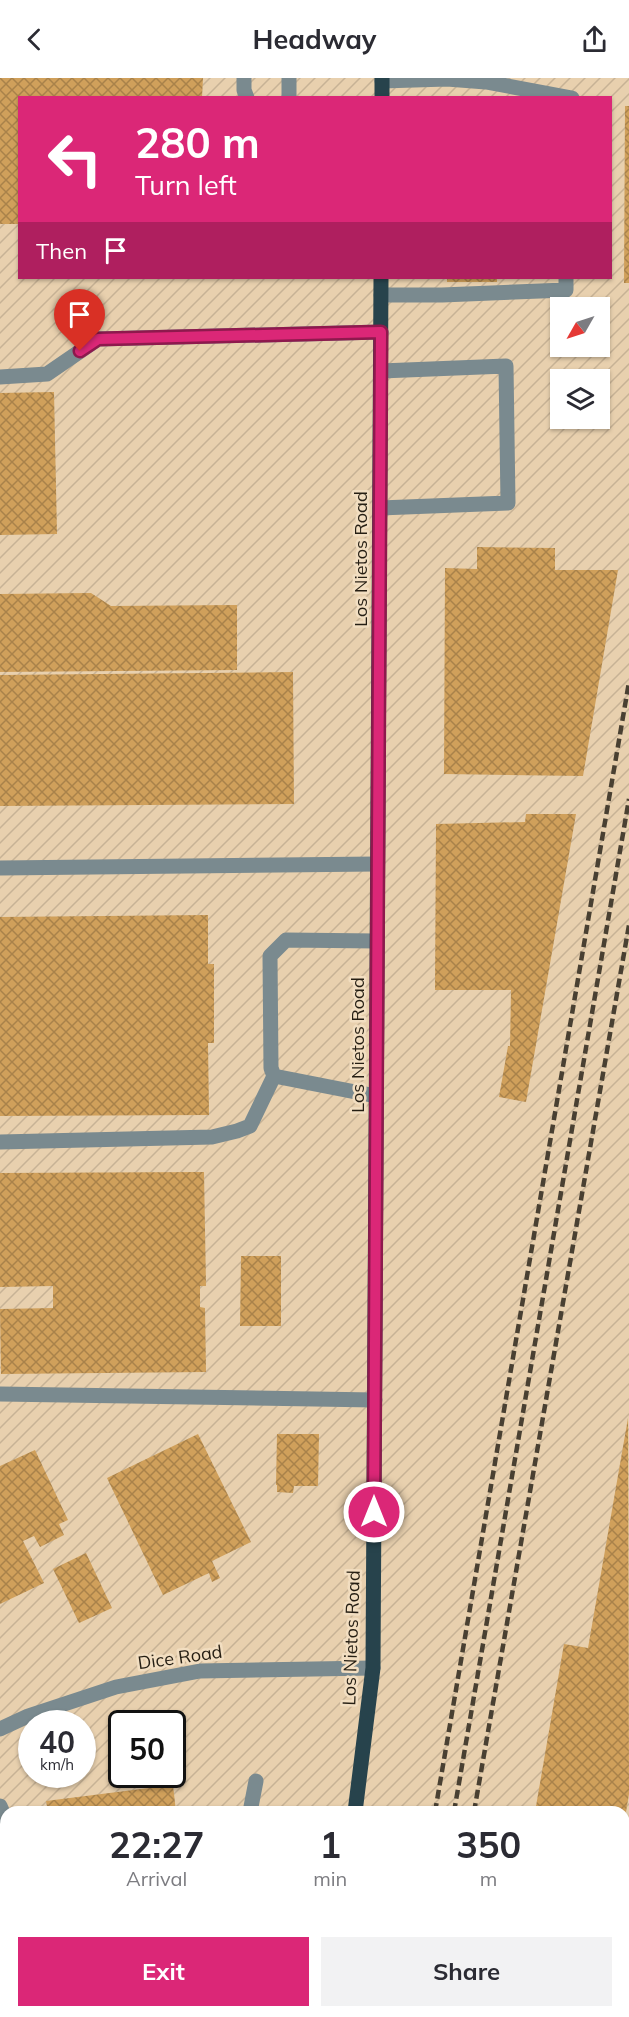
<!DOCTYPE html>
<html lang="en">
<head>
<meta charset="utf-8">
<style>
	:root { --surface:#fff; --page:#f2f2f3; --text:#2b2b33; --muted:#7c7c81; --accent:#db2777 }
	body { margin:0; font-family:Mulish,sans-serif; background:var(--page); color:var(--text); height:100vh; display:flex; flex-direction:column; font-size:22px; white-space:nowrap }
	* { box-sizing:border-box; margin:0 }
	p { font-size:20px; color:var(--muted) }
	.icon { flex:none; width:33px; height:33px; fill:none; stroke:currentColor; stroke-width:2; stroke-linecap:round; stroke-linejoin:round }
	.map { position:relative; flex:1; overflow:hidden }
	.sheet { position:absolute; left:0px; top:1728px; width:630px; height:212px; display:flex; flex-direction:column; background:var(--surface); border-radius:18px 18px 0 0; box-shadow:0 2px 4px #0004 }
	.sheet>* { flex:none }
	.banner { position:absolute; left:18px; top:18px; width:594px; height:183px; border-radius:0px; box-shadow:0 2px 4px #0004; background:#db2777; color:#fff; overflow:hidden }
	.needle { width:39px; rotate:231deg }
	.buttons { position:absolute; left:550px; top:219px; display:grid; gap:12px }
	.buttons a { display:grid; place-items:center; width:60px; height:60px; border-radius:0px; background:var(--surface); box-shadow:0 2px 4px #0004; font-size:30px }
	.speed { position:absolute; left:18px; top:1632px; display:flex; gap:12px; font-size:30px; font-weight:700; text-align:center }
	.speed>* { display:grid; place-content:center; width:78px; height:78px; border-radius:50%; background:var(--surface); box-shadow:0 2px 4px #0004; line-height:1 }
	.speed small { font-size:15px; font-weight:400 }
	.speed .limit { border:3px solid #111; border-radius:9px; background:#fff; color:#111 }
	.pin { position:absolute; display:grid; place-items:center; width:51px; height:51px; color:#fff; margin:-62px -26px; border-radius:50% 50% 50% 0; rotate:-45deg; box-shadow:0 0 6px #0007 }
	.pin .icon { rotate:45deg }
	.me { position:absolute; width:66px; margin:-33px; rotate:0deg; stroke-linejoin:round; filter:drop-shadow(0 0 4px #0008) }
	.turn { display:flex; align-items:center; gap:21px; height:126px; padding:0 18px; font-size:27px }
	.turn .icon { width:78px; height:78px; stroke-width:2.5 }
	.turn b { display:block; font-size:42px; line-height:51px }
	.then { display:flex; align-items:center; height:57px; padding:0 18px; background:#0003; gap:12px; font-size:22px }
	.eta { display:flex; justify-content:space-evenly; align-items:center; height:102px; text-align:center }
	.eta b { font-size:36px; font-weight:700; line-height:42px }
	.primary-button { display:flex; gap:12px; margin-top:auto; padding:12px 18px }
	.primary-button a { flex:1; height:69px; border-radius:0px; background:var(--accent); color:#fff; font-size:24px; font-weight:700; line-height:69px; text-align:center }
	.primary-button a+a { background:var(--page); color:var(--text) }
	header { display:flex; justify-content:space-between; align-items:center; height:78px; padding:0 18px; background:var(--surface); font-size:27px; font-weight:700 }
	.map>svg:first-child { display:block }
	.industrial { fill:url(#industrial-furrows); fill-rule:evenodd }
	.building { fill:url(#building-cross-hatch) }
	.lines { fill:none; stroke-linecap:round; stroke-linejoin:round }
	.minor { stroke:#7a8a8f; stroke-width:15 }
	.major { stroke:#27434c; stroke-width:15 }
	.rail { stroke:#494032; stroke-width:4.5; stroke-dasharray:9 4.5; stroke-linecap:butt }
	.route-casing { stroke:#8e194d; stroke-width:15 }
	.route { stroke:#db2777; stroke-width:10 }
	.labels { text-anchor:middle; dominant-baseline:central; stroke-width:5; stroke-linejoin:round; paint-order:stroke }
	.street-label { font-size:18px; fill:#251e13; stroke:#f2dec1 }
</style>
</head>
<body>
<header><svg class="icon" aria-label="back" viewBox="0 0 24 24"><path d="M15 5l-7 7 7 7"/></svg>Headway<svg class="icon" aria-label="share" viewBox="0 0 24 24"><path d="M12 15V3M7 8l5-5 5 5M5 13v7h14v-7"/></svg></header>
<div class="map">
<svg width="629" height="1939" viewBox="0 0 629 1939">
	<defs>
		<pattern id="industrial-furrows" width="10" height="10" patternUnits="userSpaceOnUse" patternTransform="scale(1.5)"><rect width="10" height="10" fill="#e8d0ae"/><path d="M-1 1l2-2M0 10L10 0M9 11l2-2" fill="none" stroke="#c7b295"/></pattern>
		<pattern id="building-cross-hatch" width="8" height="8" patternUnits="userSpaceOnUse" patternTransform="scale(1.5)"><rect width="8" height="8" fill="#d0a05b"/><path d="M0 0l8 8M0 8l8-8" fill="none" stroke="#a9824a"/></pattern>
	</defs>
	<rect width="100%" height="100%" fill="#f2dec1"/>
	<path class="industrial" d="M0 0H629V1939H0ZM20 20H610V200H20ZM561 230H600V268H561ZM561 302H600V340H561ZM32 1646H82V1696H32ZM122 1646H172V1696H122ZM6 1734H624V1934H6Z"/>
	<path class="building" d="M0 0H203L202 20H20V146H0Z
		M625 28H629V205H624Z
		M447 200H497V204H447Z
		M54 314 57 456 0 457V315Z
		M477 469 555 470V492H618L583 698 444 696 445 490 477 491Z
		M91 515 111 528 237 527V592L0 594V516Z
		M293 594 294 726 0 728V597Z
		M526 736H576L526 1024 499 1019 508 968H510L511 912H435L436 746 525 744Z
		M208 837V886H214V965H208L209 1037 0 1038V839Z
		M204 1094 206 1208H200V1229L205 1230 206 1294 1 1296 0 1231 53 1230V1208L0 1209V1095Z
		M241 1178H281V1248H240Z
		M628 1340 629 1716 626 1734H535L564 1566 588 1570Z
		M198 1356 251 1464 212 1483 220 1500 212 1504 209 1495 163 1517 107 1400Z
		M277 1356H319L318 1408H294L293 1415 277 1414V1407H276Z
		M35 1372 68 1442 59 1446 64 1457 40 1469 34 1458 23 1463 44 1505 0 1526V1388Z
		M86 1475 112 1530 79 1545 53 1491Z
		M173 1707 176 1734H48L46 1723Z
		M624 1850H629V1939H542V1934H624Z
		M72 1934H148L149 1939H73Z"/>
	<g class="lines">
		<path class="minor" d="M244 0V12L247 20
			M382 3 447 1 486 4 572 20
			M289 20V0
			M381 217H442L566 212V200
			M0 299 47 296 98 261 381 254
			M380 430 508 425 506 288 381 293
			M0 790 377 786
			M376 1018 274 998 271 990 270 878 286 862 377 863
			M0 1064 212 1059 237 1053 250 1048 274 998
			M0 1316 375 1322
			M0 1651 28 1638 116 1609 200 1593 373 1590
			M0 1728 6 1742
			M250 1734 256 1703
			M0 1778 6 1773
			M0 1896 6 1909
			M17 1934 20 1939
			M212 1939 213 1934"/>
		<path class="major" d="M382 20V0
			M355 1734 373 1590 381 200
			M325 1939 326 1934"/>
		<path class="rail" d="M435 1734 629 604
			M454 1734 629 721
			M474 1734 629 847
			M400 1939 401 1934
			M419 1939 420 1934
			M438 1939 439 1934"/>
	</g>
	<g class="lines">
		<defs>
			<path id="route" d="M80 273 98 261 381 254 374 1434"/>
		</defs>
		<use href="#route" class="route-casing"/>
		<use href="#route" class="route"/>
	</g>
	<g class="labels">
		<g class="street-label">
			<text transform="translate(360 481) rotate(-90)">Los Nietos Road</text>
			<text transform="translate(357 967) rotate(-90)">Los Nietos Road</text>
			<text transform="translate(351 1560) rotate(-88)">Los Nietos Road</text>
			<text transform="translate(180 1579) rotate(-8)">Dice Road</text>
		</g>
	</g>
</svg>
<div class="buttons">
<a><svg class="needle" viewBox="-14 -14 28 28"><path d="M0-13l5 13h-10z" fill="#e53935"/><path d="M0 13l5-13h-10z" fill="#7c7c81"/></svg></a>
<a><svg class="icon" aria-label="layers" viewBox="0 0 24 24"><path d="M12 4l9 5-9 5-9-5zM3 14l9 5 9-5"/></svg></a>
</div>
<div class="speed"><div>40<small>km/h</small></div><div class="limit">50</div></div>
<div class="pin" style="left:80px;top:273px;background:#d93025"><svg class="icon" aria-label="arrive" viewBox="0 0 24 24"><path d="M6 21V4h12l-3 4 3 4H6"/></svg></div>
<svg class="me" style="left:374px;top:1434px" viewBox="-20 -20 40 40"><circle r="17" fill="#db2777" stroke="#fff" stroke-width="3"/><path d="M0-11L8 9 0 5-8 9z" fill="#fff"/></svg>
<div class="banner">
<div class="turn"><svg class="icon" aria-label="left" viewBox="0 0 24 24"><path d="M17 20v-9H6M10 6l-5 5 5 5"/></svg><div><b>280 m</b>Turn left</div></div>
<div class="then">Then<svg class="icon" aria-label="arrive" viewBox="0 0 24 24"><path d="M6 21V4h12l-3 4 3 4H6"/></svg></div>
</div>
<section class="sheet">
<div class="eta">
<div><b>22:27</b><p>Arrival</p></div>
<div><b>1</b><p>min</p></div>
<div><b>350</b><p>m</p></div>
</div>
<div class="primary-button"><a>Exit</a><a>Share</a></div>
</section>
</div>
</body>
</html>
